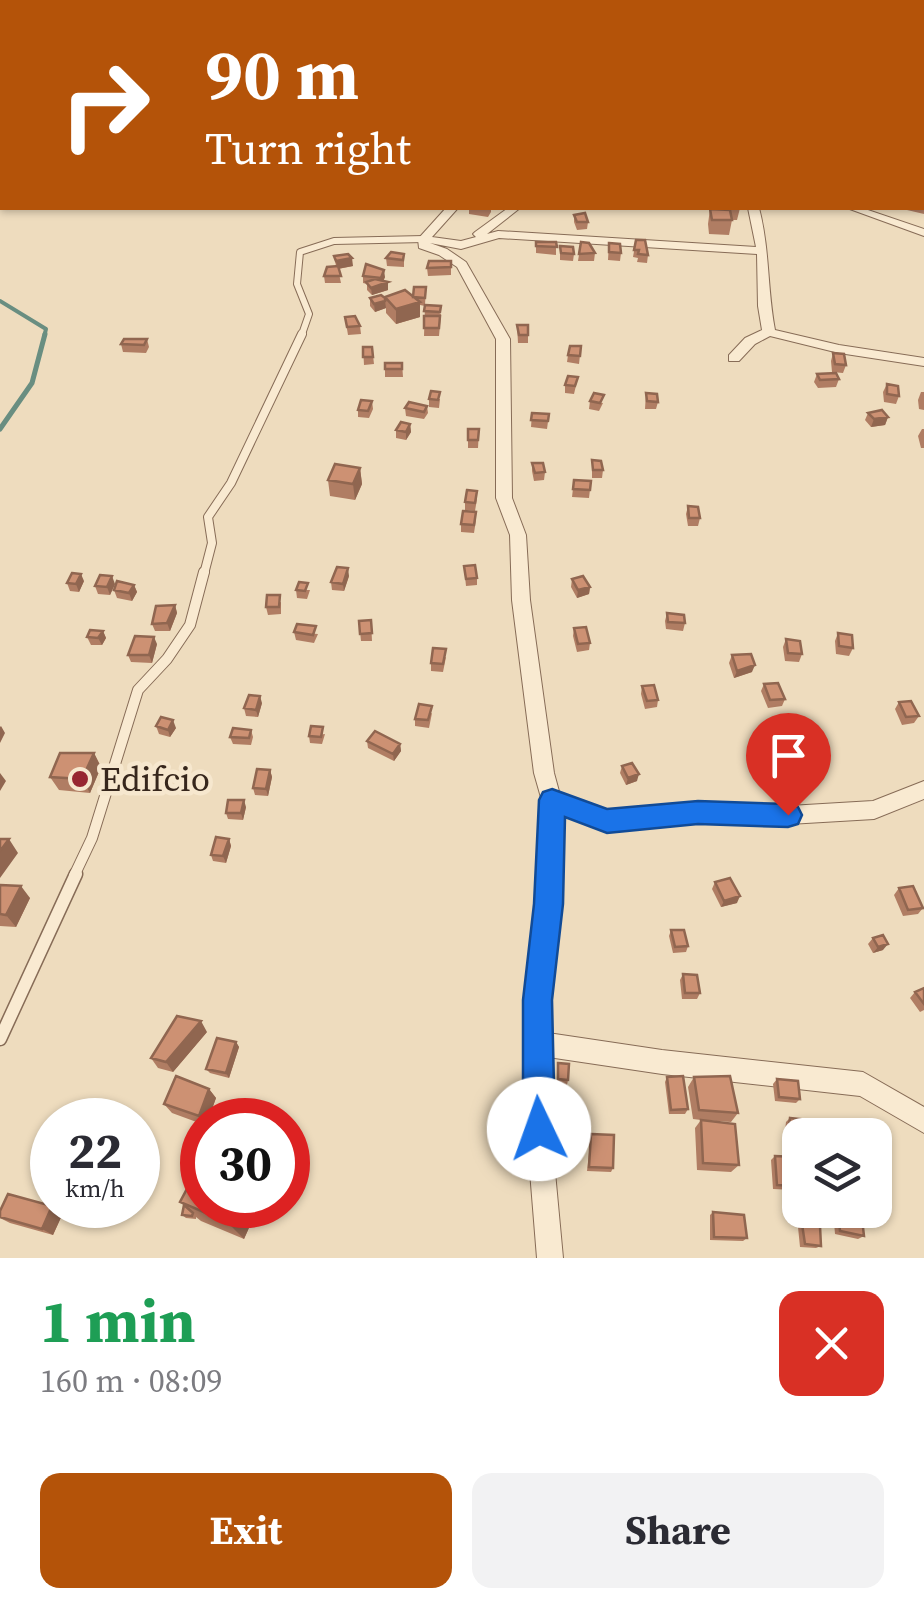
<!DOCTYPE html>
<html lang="en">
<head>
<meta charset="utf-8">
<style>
	:root { --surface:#fff; --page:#f2f2f3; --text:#2b2b33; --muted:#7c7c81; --accent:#b45309 }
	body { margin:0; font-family:"Source Serif 4",serif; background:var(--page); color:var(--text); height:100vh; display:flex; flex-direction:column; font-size:38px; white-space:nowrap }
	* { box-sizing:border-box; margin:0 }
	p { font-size:32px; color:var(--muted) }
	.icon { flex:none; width:55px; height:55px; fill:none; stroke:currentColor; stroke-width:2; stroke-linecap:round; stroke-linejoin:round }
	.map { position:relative; height:1258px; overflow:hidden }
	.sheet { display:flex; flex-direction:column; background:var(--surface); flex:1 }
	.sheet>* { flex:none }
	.banner { position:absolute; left:0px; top:0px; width:925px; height:210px; box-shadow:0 2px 8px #0004; background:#b45309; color:#fff; overflow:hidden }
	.controls { position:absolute; left:782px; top:1118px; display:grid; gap:20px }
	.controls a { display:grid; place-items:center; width:110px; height:110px; border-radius:20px; background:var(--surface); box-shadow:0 2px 8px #0004; font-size:50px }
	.speed { position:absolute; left:30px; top:1098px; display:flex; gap:20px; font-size:50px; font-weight:700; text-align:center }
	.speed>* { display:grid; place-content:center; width:130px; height:130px; border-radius:50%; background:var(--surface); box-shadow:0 2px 8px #0004; line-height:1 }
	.speed small { font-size:25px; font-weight:400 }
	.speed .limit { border:15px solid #d22; background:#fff; color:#111 }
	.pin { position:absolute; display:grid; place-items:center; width:85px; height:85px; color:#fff; margin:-102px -42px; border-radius:50% 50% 50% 0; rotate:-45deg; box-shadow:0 0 10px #0007 }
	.pin .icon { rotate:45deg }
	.me { position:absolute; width:110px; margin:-55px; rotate:357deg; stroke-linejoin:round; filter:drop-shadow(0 0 8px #0008) }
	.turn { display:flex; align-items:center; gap:35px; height:210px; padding:0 40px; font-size:45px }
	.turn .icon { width:130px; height:130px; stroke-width:2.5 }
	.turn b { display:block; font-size:70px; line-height:85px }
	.round { display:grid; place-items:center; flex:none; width:105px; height:105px; border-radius:20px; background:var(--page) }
	.overview { display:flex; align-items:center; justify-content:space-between; height:170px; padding:0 40px }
	h1 { font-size:60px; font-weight:700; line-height:75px; color:#1e9e55 }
	.cta { display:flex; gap:20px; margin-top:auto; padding:20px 40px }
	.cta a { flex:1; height:115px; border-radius:20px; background:var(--accent); color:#fff; font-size:40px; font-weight:700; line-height:115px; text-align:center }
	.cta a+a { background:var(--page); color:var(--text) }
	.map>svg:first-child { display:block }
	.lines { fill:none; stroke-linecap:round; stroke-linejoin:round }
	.stream-far1 { stroke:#698e81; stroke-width:4 }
	.stream { stroke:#698e81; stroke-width:5 }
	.lane-far3-casing { stroke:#876c57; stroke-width:8 }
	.lane-far2-casing { stroke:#876c57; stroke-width:10 }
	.lane-far1-casing { stroke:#876c57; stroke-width:12 }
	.lane-casing { stroke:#876c57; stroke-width:15 }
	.street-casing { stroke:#876c57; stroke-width:2 }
	.lane-far3 { stroke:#f9ead1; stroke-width:6 }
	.lane-far2 { stroke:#f9ead1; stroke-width:8 }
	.lane-far1 { stroke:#f9ead1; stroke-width:10 }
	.lane { stroke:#f9ead1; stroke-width:12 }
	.street { fill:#f9ead1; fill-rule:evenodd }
	.wall { fill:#b07d63 }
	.shaded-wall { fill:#906650 }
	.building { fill:#cd9173; stroke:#906650; stroke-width:2.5 }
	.route { fill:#1a73e8; stroke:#114b97; stroke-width:2.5 }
	.poi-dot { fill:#972631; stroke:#f6e7ce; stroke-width:4 }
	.labels { text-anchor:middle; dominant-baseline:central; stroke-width:9; stroke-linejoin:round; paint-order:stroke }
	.poi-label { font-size:35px; fill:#36261c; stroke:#f6e7ce; text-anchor:start }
</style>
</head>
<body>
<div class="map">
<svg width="924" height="1258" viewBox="0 0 924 1258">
	<rect width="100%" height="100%" fill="#eedcbe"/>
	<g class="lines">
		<path class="stream-far1" d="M337 2 349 0
			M0 301 46 329 44 337"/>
		<path class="stream" d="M0 429 32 383 45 334"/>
		<defs>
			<path id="lane-far3" d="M301 337 309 314 297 284 300 252 334 241 424 239"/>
			<path id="lane-far2" d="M204 574 212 543 208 517 231 483 302 334"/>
			<path id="lane-far1" d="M74 876 92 838 138 690 167 659 190 625 204 572"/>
			<path id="lane" d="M0 1039 76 874"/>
			<path id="street" d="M508 0H516L517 2H509Z
				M922 16H924V22H922Z
				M922 131H924V138H922Z
				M922 149H924V155H922Z
				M446 208H458L432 237 461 241 476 237 473 234 475 232 508 208H520L487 234 498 231 756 247 748 208H759C770 250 767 288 775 330L839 345 924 358V366L839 353 770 336 755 344 739 361H729V355L745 338 762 330 758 306 757 254 499 238 461 249 430 243 447 249 466 262 510 339 512 498 526 535 530 600 554 773 560 795 607 812 698 803 789 806 873 801 924 781V799L874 819 789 824 698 821 607 830 562 813 560 905 548 999V1033L662 1050 863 1072 924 1107V1133L860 1096 662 1074 548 1057V1097L563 1258H537L524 1097 526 999 538 905 542 801 534 773 512 600 510 535 496 498V339L457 267 439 255 419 248 418 239Z
				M847 208H862L924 229V236Z"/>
		</defs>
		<use href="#lane-far3" class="lane-far3-casing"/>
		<use href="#lane-far2" class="lane-far2-casing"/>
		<use href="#lane-far1" class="lane-far1-casing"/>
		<use href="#lane" class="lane-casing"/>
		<use href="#street" class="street-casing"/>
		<use href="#lane-far3" class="lane-far3"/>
		<use href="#lane-far2" class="lane-far2"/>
		<use href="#lane-far1" class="lane-far1"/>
		<use href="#lane" class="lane"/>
		<use href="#street" class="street"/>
	</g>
	<path class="wall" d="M405 0H422V2H405Z
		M616 0H634V2H615Z
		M922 184H924V214L907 210 908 208H922Z
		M469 208H491V212L488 217 469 214Z
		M713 208H740L737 220H732L729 235 709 234 708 224 710 209Z
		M574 215 588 222 587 229 577 230 574 222Z
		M636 240 648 255 647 263 637 262 638 258 633 257Z
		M536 242H556V255L536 253Z
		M581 242 595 253 594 261H578Z
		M609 243 621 253 620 261 608 260Z
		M560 246 574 254 573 261 560 260Z
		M404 254V267L387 266 386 258Z
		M334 256 353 266 338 269 341 283H325L324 276 336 266Z
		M451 261V275L428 276 427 268Z
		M363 276 385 277 383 281 388 290 372 295 367 290V284L363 283Z
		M426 287 425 305 441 314 439 336H424L425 306 420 305V317L396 324 386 313V308L375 312 370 306V298L413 296Z
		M345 317 360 326 361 334 348 335Z
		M517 325H528V343H518Z
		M147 339 149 347 146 353 123 352 121 344Z
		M581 346 579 364 567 362 568 355Z
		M363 347H372L374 364 364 365Z
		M833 353 846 365 843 373 832 372 831 361Z
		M385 363H402L403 377H385Z
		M817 374 839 379 836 387 818 388 814 382Z
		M578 377 574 394 565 393V385Z
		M887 384 899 396 896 404 884 402 883 392Z
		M921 392H924V410L919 409 918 400Z
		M646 393 658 402 656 409H645Z
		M429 399H440L439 408 429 407Z
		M372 401 373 409 369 418 358 417V410Z
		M590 401 603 403 599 411 589 409Z
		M427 406 428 413 424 419 406 416 405 408Z
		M532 413 549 414 547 429 531 427Z
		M868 413 888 417 885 425 871 427 865 420Z
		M410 424 411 432 406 440 396 438V430Z
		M468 429H479L478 448H468Z
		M922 429H924V448H921L918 436Z
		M592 460 603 470 602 478H592Z
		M532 463 545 472 544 480 534 481 532 471Z
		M360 468 362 484 355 500 330 496 328 480Z
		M574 480 591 481 589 498 572 497Z
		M477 499 475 511 465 510V502Z
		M688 506 700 518 698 526H688L686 514Z
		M476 520 474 533 461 532V524Z
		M464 566 477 578V585L466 586Z
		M349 576 344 591 332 590 331 582Z
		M572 579 590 587 589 594 577 598 571 587Z
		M84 581 79 592 70 591 67 583Z
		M115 584 110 595 98 594 95 586Z
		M134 585 137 592 132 601 117 598 114 590Z
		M296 590H310L307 599 297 598Z
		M281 602V614L268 615 266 607Z
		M175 605 177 613 170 631H155L152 624Z
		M667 613 685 623 683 631 666 629 665 621Z
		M371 620 372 641H361L359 621Z
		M574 628 590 643 589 650 577 652 573 636Z
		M103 631 106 638 102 645H91L87 637Z
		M294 632 318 634 314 643 296 640Z
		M838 633 853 648 849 656 836 654 835 641Z
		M786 639 802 654 799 662 785 661 783 647Z
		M157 644 152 663 131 662 128 655Z
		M732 655 752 672 734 678 729 663Z
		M446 657 443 672 431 671V663Z
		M764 684 785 699 782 706 768 708 761 691Z
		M642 686 658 700 657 707 645 709 641 694Z
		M899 702 919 716 914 723 902 725 895 709Z
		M262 703 258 717 246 716 244 708Z
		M432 713 429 728 415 726V719Z
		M156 726 176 728 170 737 159 734Z
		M251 730 253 737 251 745 233 744 230 737Z
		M325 734 322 744 310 743 309 736Z
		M789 736 808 754 805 761H790L786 743Z
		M367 741 400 744 401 751 394 761 368 748Z
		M94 753 101 767 90 793 59 790 50 777Z
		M622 766 637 781 626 785 620 773Z
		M270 770 272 777 268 796 255 795 253 788Z
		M246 807 243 820 228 819 226 813Z
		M229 839 231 846 226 863 213 861 211 855Z
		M715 882 737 903 721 907 712 889Z
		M0 885 30 898 16 927 0 926Z
		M899 888 923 908 918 914 903 916 894 895Z
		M671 930 688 946 686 952 673 953 669 936Z
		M873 938 883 950 873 953 868 944Z
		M683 974 700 993 697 999H682L680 980Z
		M924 988V1010L920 1012 910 998 915 992Z
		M207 1032 173 1072 158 1068 151 1058Z
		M236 1042 239 1047 229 1078 210 1073 206 1069Z
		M558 1063 568 1080 567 1085 557 1083Z
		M667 1077 688 1109 685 1114H669L665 1082Z
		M694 1077 738 1113 731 1122 702 1120 739 1165 731 1172 697 1170 695 1128 701 1120 693 1119 688 1087Z
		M777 1079 800 1099 796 1103 775 1101 773 1084Z
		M209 1089 216 1098 208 1120H202V1124L172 1113 164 1104Z
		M790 1118 809 1131 805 1135 785 1131 786 1122Z
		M591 1134 613 1168 611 1172 587 1171Z
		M775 1156 798 1186 794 1190 773 1189 771 1160Z
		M180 1202 256 1212 244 1239 201 1221 196 1217V1219L186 1218 182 1215 184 1205Z
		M833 1210H861L864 1236 858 1239 835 1234Z
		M713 1212 747 1238 743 1241 710 1240V1215Z
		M63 1213 53 1235 10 1223 0 1218Z
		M802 1224 821 1246 816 1248 800 1247 798 1227Z"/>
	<path class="shaded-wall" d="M352 258 353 266 337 269 336 261Z
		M384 270 385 277 382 284 388 282V290L372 295 371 288 382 284 381 278Z
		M385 301 386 308 375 312 374 304Z
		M420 302V317L396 324V309Z
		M888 417 885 425 871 427 874 419Z
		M410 424 411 432 406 440V432Z
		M360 468 362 484 355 500 353 484Z
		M348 568 349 576 344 591 343 584Z
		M81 574 84 581 79 592 76 584Z
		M112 576 115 584 110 595 107 587Z
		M134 585 137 592 132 601 129 593Z
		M590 587 589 594 577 598 578 590Z
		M175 605 177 613 170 631 167 623Z
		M103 631 106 638 102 645 98 638Z
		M154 637 157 644 152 663 149 655Z
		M755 665 752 672 734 678 737 671Z
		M260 696 262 703 258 717 256 710Z
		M173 720 176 728 170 737 168 730Z
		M1 726 5 733 0 743V727Z
		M400 744 401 751 394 761 393 754Z
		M94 753 101 767 90 793 82 779Z
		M270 770 272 777 268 796 266 789Z
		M0 773 6 781 0 791Z
		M639 774 637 781 626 785 628 778Z
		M244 800 246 807 243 820 241 813Z
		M9 839 18 853 0 878V851Z
		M229 839 231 846 226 863 223 856Z
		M21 886 30 898 16 927 6 915Z
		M740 896 737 903 721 907 724 901Z
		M888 944 883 950 873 953 878 947Z
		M201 1021 207 1032 173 1072 166 1062Z
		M236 1042 239 1047 229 1078 226 1073Z
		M209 1089 216 1098 208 1120 202 1121 199 1116Z
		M249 1105 252 1110 250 1120H246Z
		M234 1205H251L256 1212 244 1239 227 1222Z
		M52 1206 63 1213 53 1235 42 1229Z"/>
	<path class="building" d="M443 0H457L456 2H442Z
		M571 0H588L589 2H572Z
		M710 209 730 210 732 220H712Z
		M585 213 588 222H577L574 215Z
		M636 240H645L648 255 638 254 639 250H634Z
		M536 242H556L557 247 536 246Z
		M581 242 589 243 595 253 579 254Z
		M609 243 620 244 621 253 609 252Z
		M560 246 573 247 574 254 561 253Z
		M391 252 404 254 403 260 386 258Z
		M348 254 352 258 336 261 334 256Z
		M429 261H451V267L427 268Z
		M366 264 384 270 381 278 363 276Z
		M338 266 341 276H324L327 267Z
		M375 279 388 282 371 288 366 282Z
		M414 287H426L425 298 413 297Z
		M405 290 420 302 396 309 385 297Z
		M381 295 385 298V301L374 304 370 298Z
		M425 305 441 306 440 312 424 311Z
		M355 316 360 326 347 327 345 317Z
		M424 316H440L439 328H424Z
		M517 325H528V335H519Z
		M124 339H147L144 345 121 344Z
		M570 346H581L580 356 568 355Z
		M363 347H372L373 357H363Z
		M833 353 844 354 846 365 835 364Z
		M385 363H402V369H385Z
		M836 373 839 379 820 380 817 374Z
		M568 376 578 377 575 386 565 385Z
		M887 384 898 386 899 396 887 394Z
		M431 391 440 392 438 400 429 399Z
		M594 393 604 395 600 403 590 401Z
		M646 393 657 394 658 402 647 401Z
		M361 400 372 401 368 411 358 410Z
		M409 402 427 406 424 412 405 408Z
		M882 410 888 417 874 419 868 413Z
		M532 413 549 414 548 421 531 420Z
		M401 422 410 424 406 432 396 430Z
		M468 429H479L478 440H468Z
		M592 460 601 461 603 470H593Z
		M532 463H543L545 472 535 473Z
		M335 464 360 468 353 484 328 480Z
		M574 480 591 481 590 490 573 489Z
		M467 490 477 491 475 503 465 502Z
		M688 506 698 507 700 518H689Z
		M463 511 476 512 474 525 461 524Z
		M475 565 477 578 466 579 464 566Z
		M337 567 348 568 343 584 331 582Z
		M72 573 81 574 76 584 67 583Z
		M100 575 112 576 107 587 95 586Z
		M583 576 590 587 578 590 572 579Z
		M117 581 134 585 129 593 114 590Z
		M299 582 308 583 305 591 296 590Z
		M267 595H280L279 607H266Z
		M175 605 167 623 152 624 156 606Z
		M667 613 684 615 685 623 668 622Z
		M371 620 372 633 360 634 359 621Z
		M297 624 316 626 313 635 294 632Z
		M586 627 590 643 578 644 574 628Z
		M90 630 103 631 98 638 87 637Z
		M838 633 852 635 853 648 839 646Z
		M135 636 154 637 149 655H128Z
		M786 639 800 641 802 654 788 653Z
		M433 648 446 649 443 664 431 663Z
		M751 654 755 665 737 671 732 655Z
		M778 683 785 699 770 700 764 684Z
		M654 685 658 700 647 701 642 686Z
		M249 695 260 696 256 710 244 708Z
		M911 701 919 716 906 717 899 702Z
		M419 704 432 706 428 720 415 719Z
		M161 717 173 720 168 730 156 726Z
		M311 726 323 727 321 737 309 736Z
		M233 728 251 730 249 738 230 737Z
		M375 731 400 744 393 754 367 741Z
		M789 736 804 737 808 754H793Z
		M60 753H94L82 779 50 777Z
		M632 763 639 774 628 778 622 766Z
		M257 769 270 770 266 789 253 788Z
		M228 800H244L241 813H226Z
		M216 837 229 839 223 856 211 855Z
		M0 839H9L0 851Z
		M730 878 740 896 724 901 715 882Z
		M0 885 21 886 6 915 0 914Z
		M913 886 923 908 908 910 899 888Z
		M671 930H684L688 946 675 947Z
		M883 935 888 944 878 947 873 938Z
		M683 974 697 975 700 993H685Z
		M924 988V1004L915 992Z
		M177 1016 201 1021 166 1062 151 1058Z
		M217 1038 236 1042 226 1073 206 1069Z
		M558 1063 569 1064 568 1080 558 1079Z
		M176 1076 209 1089 199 1116 164 1104Z
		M683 1076 688 1109 671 1110 667 1077Z
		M730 1076 738 1113 699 1110 694 1077Z
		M777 1079 798 1081 800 1099 779 1097Z
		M233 1104 249 1105 246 1120H229Z
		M790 1118 808 1120 809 1131 789 1127Z
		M701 1120 735 1124 739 1165 703 1163Z
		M591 1134 614 1135 613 1168 589 1167Z
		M775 1156 795 1157 798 1186 777 1185Z
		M197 1170 202 1173V1205H234L227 1222 180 1202Z
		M8 1194 52 1206 42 1229 0 1217V1211Z
		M184 1205 193 1213 192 1216 182 1215Z
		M838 1210H861L864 1236 840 1231Z
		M713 1212 744 1215 747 1238 714 1237Z
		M802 1224 820 1226 821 1246 805 1244Z"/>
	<path class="route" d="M552 789 607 809 698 801 788 804 798 807 802 815 798 824 788 827 698 824 607 833 565 817 563 904 552 1000 555 1129 550 1141 539 1145 527 1141 523 1129V1000L534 904 539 800 543 792Z"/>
	<circle class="poi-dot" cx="80" cy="779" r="10"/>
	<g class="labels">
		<g class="poi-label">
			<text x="100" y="779">Edifcio</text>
		</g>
	</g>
</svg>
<div class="controls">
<a><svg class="icon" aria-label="layers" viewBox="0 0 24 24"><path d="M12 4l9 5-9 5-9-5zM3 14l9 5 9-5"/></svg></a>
</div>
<div class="speed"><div>22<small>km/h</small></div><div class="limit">30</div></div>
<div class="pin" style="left:788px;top:815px;background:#d93025"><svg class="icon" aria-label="arrive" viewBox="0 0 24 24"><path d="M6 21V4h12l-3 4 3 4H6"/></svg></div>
<svg class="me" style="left:539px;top:1129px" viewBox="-20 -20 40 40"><circle r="19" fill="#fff"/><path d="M0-13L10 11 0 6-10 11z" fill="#1a73e8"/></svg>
<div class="banner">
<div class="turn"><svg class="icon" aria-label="right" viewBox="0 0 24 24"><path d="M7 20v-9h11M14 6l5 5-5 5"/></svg><div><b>90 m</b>Turn right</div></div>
</div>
</div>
<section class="sheet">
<div class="overview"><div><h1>1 min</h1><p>160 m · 08:09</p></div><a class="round" style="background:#d93025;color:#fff"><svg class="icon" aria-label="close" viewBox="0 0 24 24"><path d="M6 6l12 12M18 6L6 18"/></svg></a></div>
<div class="cta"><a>Exit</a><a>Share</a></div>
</section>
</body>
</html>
